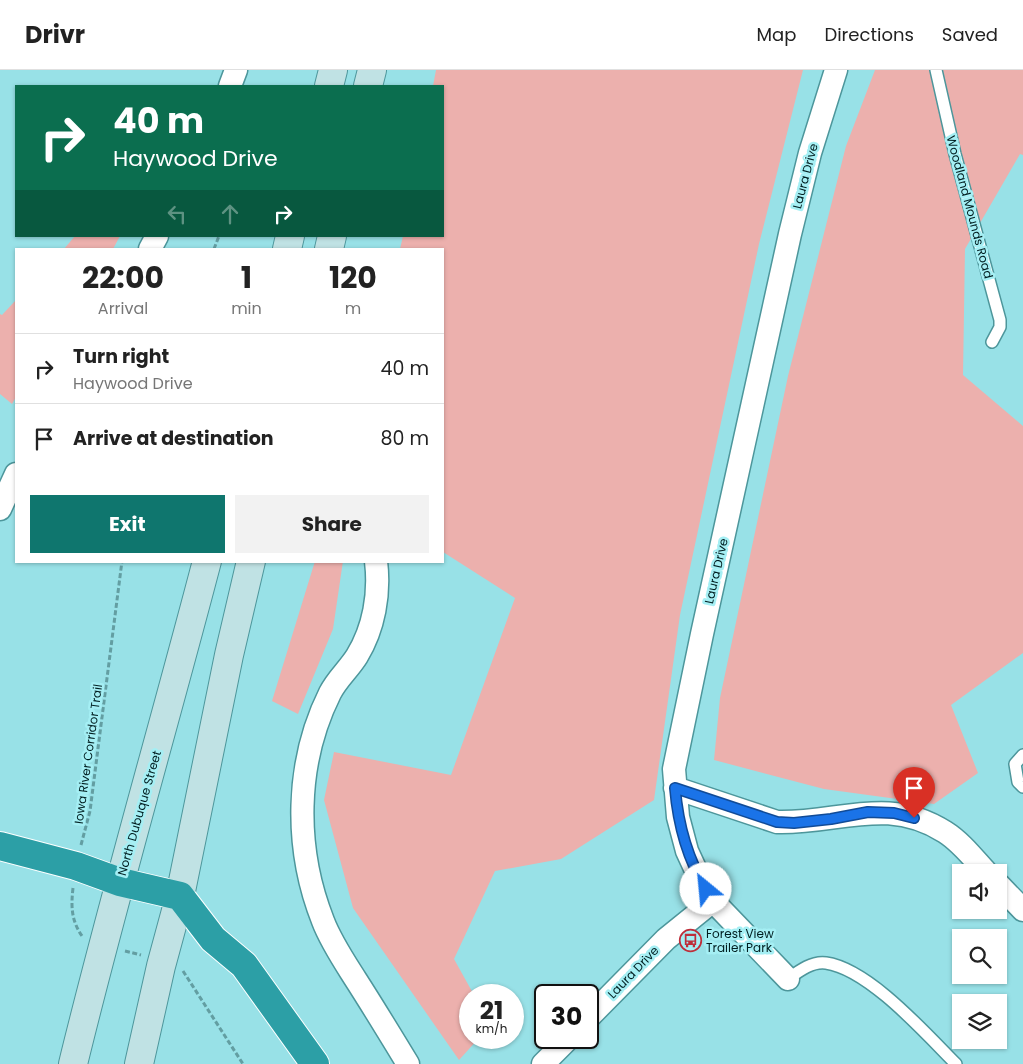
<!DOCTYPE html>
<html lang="en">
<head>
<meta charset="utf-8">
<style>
	:root { --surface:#fff; --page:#f2f2f2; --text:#222; --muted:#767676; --line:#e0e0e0; --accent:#0f766e }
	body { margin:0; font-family:Poppins,sans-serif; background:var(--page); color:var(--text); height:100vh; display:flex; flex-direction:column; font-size:19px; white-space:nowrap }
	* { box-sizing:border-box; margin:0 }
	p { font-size:16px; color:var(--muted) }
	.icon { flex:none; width:28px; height:28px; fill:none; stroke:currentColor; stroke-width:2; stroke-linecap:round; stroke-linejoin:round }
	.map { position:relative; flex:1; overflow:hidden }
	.details { position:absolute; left:15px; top:178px; width:429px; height:315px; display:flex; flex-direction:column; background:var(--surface); border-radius:0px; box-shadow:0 1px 4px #0004 }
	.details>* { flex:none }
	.top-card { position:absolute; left:15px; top:15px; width:429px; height:152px; border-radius:0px; box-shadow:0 1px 4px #0004; background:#0b6e4f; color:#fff; overflow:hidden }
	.controls { position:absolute; left:952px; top:794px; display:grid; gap:10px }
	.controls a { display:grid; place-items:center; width:55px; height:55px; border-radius:0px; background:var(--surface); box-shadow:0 1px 4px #0004; font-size:25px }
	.speed { position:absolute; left:459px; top:914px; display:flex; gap:10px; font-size:25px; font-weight:700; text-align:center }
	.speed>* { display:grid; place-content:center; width:65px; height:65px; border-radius:50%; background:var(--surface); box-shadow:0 1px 4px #0004; line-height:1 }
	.speed small { font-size:12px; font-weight:400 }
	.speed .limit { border:2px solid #111; border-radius:8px; background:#fff; color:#111 }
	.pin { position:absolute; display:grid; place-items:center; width:42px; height:42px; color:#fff; margin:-51px -21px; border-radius:50% 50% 50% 0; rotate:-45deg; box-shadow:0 0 5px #0007 }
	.pin .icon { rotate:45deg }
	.me { position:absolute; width:55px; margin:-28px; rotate:332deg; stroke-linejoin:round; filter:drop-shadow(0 0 4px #0008) }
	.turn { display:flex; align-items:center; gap:18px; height:105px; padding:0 15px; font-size:22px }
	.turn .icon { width:65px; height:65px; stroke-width:2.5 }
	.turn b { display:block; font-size:35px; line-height:42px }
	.lanes { display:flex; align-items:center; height:48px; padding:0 15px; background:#0003; justify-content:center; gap:25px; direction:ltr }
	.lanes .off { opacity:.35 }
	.eta { display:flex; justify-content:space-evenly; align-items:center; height:85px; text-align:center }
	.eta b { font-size:30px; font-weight:700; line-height:35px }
	.button { display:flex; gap:10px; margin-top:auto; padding:10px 15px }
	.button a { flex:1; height:58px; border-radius:0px; background:var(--accent); color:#fff; font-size:20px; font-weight:700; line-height:58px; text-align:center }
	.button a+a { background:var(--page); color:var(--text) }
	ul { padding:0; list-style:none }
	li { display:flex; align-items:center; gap:15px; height:70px; padding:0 15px; border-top:1px solid var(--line) }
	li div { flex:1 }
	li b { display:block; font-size:19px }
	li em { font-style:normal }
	header { display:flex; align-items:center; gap:30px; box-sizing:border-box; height:70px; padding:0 25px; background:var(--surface); border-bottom:1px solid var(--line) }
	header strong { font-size:24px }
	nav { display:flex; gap:28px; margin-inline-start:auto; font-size:18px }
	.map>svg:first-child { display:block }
	.green { fill:#ecb0ad }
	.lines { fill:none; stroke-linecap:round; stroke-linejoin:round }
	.lane-casing { stroke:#4d969b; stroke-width:14 }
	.street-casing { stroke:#4d969b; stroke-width:25 }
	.secondary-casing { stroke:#4d969b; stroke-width:30 }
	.highway-casing { stroke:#fff; stroke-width:30 }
	.path { stroke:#639ea2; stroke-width:3; stroke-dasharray:5 2.5; stroke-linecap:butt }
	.lane { stroke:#fff; stroke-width:11 }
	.street { stroke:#fff; stroke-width:22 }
	.secondary { stroke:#c0e2e4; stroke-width:28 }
	.highway { stroke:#2c9fa6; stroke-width:28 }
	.route-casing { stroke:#114b97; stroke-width:12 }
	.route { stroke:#1a73e8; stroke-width:9 }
	.labels { text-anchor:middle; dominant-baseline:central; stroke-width:5; stroke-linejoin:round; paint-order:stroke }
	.street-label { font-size:12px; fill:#001e20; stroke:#a5eff4 }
	.poi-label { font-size:12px; fill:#001e20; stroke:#a5eff4; text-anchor:start }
</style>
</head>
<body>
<header>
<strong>Drivr</strong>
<nav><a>Map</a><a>Directions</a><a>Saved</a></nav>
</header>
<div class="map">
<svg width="1023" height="994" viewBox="0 0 1023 994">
	<rect width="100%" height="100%" fill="#98e1e7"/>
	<path class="green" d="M436 0H803L759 174 680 545 654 730 561 789 495 801 454 889 474 925H470V968H479L459 990 353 838 324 730 334 682 451 705 515 528 443 482 442 179H400L403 166H442V16H433Z
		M875 0H1023V85L1020 84 965 179 963 305 1023 356V583L951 635 978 703 934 734 824 719 714 690 720 628 788 306 846 76Z
		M75 166H120L113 179H64Z
		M16 230V327L12 334 0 324V244L2 245Z
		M315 491H343L333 559 298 644 272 631Z"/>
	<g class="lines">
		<defs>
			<path id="lane" d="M936 0 955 84 1000 250V257L992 272
				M1023 685 1015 694 1018 712 1023 717
				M788 909C799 901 812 891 826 893 869 899 926 964 956 994"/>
			<path id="street" d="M230 16 236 0
				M150 179 157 166
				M0 439 16 404
				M376 491C380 524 374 558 357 586 349 599 337 609 330 623 295 693 294 778 323 851 331 872 344 891 356 910 374 938 391 966 408 994
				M675 718 777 752C838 754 887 725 945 762 961 772 974 789 986 802
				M999 815 1023 840
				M788 909 713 831 699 807 687 781 678 747 674 699 702 564 790 164 810 83 836 0
				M588 948 666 869 713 831
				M543 994 569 968"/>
			<path id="secondary" d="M329 16 333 0
				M368 16 372 0
				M287 179 290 166
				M329 179 332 166
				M73 994C114 826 163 659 207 491
				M139 994 161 896 180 826 229 585 251 491"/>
			<path id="highway" d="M0 776 76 796 120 812 180 826 213 869 244 895 315 994"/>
		</defs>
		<use href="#lane" class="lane-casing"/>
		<use href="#street" class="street-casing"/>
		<use href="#secondary" class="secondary-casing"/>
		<use href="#highway" class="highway-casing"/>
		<path class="path" d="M214 179 219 166
			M81 775 90 741 122 491
			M73 818C71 836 71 850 82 866
			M125 881 141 885
			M183 901 243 994"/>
		<use href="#lane" class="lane"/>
		<use href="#street" class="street"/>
		<use href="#secondary" class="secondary"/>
		<use href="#highway" class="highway"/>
	</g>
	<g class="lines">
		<defs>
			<path id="route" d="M706 819C687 788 678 754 675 718L777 752 794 753 831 749 868 742 894 743 914 748"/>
		</defs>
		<use href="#route" class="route-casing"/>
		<use href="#route" class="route"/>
	</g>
	<defs>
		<symbol id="bus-ring" viewBox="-11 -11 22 22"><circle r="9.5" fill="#a5eff4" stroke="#be2e3a" stroke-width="1.5"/><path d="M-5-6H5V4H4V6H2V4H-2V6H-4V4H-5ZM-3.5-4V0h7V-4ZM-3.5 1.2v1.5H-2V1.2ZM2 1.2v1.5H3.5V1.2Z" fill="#be2e3a"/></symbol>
	</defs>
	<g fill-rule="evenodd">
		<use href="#bus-ring" x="678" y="858" width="25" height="25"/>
	</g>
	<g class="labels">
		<g class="street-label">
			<text transform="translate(805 106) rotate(-75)">Laura Drive</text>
			<text transform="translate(970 137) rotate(75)">Woodland Mounds Road</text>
			<text transform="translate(716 501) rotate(-77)">Laura Drive</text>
			<text transform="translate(88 684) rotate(-82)">Iowa River Corridor Trail</text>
			<text transform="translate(139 743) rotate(-74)">North Dubuque Street</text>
			<text transform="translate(633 902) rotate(-46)">Laura Drive</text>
		</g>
		<g class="poi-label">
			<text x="706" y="863">Forest View<tspan x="706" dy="14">Trailer Park</tspan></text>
		</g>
	</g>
</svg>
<div class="controls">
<a><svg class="icon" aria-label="sound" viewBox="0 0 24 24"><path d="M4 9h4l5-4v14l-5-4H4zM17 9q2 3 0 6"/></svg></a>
<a><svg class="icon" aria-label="search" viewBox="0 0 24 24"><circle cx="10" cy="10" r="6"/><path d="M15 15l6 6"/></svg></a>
<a><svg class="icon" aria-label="layers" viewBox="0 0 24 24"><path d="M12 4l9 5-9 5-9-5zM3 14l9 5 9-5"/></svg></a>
</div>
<div class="speed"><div>21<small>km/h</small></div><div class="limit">30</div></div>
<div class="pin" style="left:914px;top:748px;background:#d93025"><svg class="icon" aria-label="arrive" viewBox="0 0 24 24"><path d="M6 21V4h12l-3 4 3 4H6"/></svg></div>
<svg class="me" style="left:706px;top:819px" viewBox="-20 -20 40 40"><circle r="19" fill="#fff"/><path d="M0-13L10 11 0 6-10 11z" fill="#1a73e8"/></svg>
<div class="top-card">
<div class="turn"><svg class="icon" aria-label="right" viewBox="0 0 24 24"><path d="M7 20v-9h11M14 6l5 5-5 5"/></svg><div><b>40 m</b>Haywood Drive</div></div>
<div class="lanes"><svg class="icon off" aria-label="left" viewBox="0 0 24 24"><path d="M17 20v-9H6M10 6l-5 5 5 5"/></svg><svg class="icon off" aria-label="ahead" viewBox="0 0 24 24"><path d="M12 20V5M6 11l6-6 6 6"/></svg><svg class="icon" aria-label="right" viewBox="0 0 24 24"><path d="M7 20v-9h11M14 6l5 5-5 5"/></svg></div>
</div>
<section class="details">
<div class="eta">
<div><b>22:00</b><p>Arrival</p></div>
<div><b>1</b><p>min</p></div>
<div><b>120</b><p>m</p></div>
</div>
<ul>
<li><svg class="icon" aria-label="right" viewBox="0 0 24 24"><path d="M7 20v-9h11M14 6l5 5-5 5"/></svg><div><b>Turn right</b><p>Haywood Drive</p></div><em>40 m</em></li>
<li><svg class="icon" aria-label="arrive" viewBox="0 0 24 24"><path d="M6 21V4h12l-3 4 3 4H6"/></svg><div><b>Arrive at destination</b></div><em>80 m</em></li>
</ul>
<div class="button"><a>Exit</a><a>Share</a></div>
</section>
</div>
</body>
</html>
